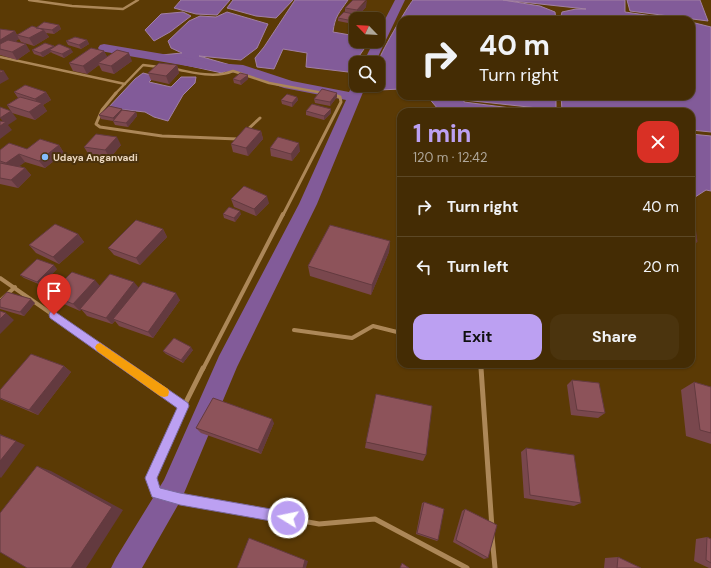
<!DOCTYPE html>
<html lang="en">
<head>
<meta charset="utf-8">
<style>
	:root { --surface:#442c04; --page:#4b340e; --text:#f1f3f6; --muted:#afa79a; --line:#5c4826; --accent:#bca0f2 }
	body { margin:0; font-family:"DM Sans",sans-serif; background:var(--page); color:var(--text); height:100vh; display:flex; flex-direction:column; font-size:15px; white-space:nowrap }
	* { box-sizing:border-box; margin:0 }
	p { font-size:13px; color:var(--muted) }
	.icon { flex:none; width:22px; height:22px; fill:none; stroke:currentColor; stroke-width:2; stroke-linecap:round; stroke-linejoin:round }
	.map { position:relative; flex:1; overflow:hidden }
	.drawer { position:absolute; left:397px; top:108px; width:298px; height:260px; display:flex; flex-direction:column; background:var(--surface); border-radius:12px; box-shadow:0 1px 3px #0004,0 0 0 1px var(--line) }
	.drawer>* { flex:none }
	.banner { position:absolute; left:397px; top:16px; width:298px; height:84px; border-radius:12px; box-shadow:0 1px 3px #0004,0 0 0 1px var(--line); background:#442c04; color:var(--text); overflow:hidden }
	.needle { width:26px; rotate:295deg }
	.fabs { position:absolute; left:349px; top:12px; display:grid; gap:8px }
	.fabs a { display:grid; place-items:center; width:36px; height:36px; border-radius:8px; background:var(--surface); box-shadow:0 1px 3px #0004,0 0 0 1px var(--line); font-size:20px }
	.pin { position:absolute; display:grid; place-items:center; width:34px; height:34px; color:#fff; margin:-41px -17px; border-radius:50% 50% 50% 0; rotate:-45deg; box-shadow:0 0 4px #0007 }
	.pin .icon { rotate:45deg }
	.me { position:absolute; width:44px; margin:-22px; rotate:280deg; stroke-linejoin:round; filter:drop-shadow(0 0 3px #0008) }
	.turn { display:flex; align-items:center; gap:14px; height:84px; padding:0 16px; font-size:18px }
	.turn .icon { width:52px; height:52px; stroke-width:2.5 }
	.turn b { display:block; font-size:28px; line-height:34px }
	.round { display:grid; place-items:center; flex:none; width:42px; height:42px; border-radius:12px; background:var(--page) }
	.summary { display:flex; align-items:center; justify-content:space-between; height:68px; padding:0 16px }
	h1 { font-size:24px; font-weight:700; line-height:30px; color:var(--accent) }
	.primary-button { display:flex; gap:8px; margin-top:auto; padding:8px 16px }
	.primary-button a { flex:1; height:46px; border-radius:12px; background:var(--accent); color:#111; font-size:16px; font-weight:700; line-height:46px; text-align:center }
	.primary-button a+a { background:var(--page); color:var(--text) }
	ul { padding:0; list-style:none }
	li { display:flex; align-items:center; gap:12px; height:60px; padding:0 16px; border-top:1px solid var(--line) }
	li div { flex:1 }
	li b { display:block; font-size:15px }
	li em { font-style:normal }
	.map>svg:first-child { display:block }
	.water { fill:#825b99; stroke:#a280a4 }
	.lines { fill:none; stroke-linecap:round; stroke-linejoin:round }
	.canal { fill:#825b99; fill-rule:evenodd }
	.minor-far3 { stroke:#ac8758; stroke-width:2.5 }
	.minor-far2 { stroke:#ac8758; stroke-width:3 }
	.minor-far1 { stroke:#ac8758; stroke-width:4 }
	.minor { stroke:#ac8758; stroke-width:5 }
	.wall { fill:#79474d }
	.shaded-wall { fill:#633a3f }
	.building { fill:#8d535a; stroke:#633a3f }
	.route { fill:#bca0f2; stroke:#7a689d }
	.slow { fill:#f59e0b }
	.poi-dot { fill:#84bcfb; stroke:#4b320d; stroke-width:1.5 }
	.labels { text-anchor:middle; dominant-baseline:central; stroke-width:4; stroke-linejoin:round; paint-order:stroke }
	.far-poi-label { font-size:10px; font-weight:bold; fill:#ebd7bf; stroke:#4b320d; text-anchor:start }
</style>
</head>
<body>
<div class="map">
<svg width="711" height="568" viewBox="0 0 711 568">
	<rect width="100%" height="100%" fill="#5b3a05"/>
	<path class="water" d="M181 0H230L217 15 196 14 174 8Z
		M233 0H293L276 18 256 16 227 8Z
		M295 0H348C339 13 335 16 333 32L356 36V41H362L364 49 348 72 306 67 307 53 283 49 274 69 257 67 255 58 264 47Z
		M413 0H625V12L680 20H560L562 12 576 9H586L503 0 540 6 555 12 556 20H401V89L379 90 373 85H378C378 78 377 70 378 63 378 57 407 7 413 0Z
		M627 0H700L708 21 630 11Z
		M183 12 191 16 170 32 154 41 145 30 161 14Z
		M227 12 268 24 257 48 241 60 199 56 234 66 222 73 181 64 161 55 182 53 171 48 168 41 189 21 200 16 216 17Z
		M691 22 711 27V132L691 130V112H570L562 110 561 96H691Z
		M143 73 155 76 149 82 171 87 181 77H196L195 83 183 95 168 121 154 117 145 112 108 108 135 79Z
		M427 96H556V110L464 100V102L542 112H438V109Z
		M691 134 711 136V191L706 190 692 199 691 198Z"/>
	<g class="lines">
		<path class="canal" d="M395 0H405L375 63H363L374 41H378V33Z
			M104 44 216 63 243 65 292 81 349 92 354 82H356V85H366L317 204 237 367 182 498 142 568H111L116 558 164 480 219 356 299 204 346 100 284 88 241 73 216 71 100 51 98 48 100 45Z"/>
		<path class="minor-far3" d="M29 0 72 6 123 9 138 0
			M0 57 125 84
			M174 69C193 72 214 79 233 71L269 83 323 93
			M115 94 143 65 159 67"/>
		<path class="minor-far2" d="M116 93 102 110 96 124 100 127 162 136 238 139 239 137
			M246 131 260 118
			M283 215 341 102 340 97 334 95"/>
		<path class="minor-far1" d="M0 278 131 369
			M0 301 15 287
			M294 330 352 338 373 326 401 333
			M481 364V369
			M203 369 283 214"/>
		<path class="minor" d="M130 368 184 406 151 478 156 493 180 499 319 524 375 519 467 568
			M481 368 492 528
			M184 406 203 368
			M492 536 495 568"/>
	</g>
	<path class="wall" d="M366 7 358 16V19L353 24 338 21V18L345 12V8Z
		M59 25 61 29 54 34 46 33 49 37 34 46 21 42 19 39 15 41 30 51 17 60 0 55V29L15 31 17 35 36 28Z
		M87 40 89 44 81 49 68 45 66 41Z
		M54 47 73 52 64 58 52 53 51 52 43 57 34 54 32 50Z
		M104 51 107 57 132 61 114 74 102 71 99 65 87 74 73 71 69 63Z
		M177 65 179 73 169 84 151 80 148 73Z
		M233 79H248L241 85 234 83Z
		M14 92H46L51 100 43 105 47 111 35 120 12 113 7 105 18 98Z
		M297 97 298 100 292 107 282 104 281 100Z
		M337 97 330 106 315 103 314 99Z
		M123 111 136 112 137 116 128 127 115 125 113 121 101 119 99 115Z
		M306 111 331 113 324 120 306 115Z
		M261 131 263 139 248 156 233 152 231 144Z
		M59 145 64 153 45 168 25 162 19 166 25 168 31 175 18 188 0 184V150L27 149Z
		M121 145 110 158 89 155 84 147Z
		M270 148 300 151 292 161 271 156Z
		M231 199 269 203 256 216 234 207Z
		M223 214H241L235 222 224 218Z
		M691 225 697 242 691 247Z
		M163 229 167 237 140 265 114 255 108 248Z
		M78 234 84 242 59 264 36 253 29 245Z
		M390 241 389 252 371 295 310 276 308 266Z
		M57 269 41 285 24 278 20 275Z
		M100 286 138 287 180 300 153 338 119 326 115 321 112 324 87 316 81 309 80 311 57 301 50 294Z
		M0 300 35 303 24 316 0 309Z
		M193 350 183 363 166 354 163 351Z
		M64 366 71 372 38 415 0 399V390Z
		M572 380 605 413 598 418 571 415 567 385Z
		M694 382 711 387V444L686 436 681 390Z
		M274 423 261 454 201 433 196 428Z
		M366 442 426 455 423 461 365 448Z
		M526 448 581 503 574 506 524 498 521 452Z
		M424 502 438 540 437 541 416 534 422 503Z
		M465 509 488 558 484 559 453 542 462 511Z
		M707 537 711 539V568H709L694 561 696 539Z
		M618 557 641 568H604L605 558Z"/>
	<path class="shaded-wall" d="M367 0 366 7 358 16V19H356V21L353 24V21L357 17V10Z
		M59 25 61 29 54 34 52 30Z
		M44 30 49 37 34 46 29 38Z
		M15 31 19 39 3 50 0 49V40Z
		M87 40 89 44 81 49 79 45Z
		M26 44 30 51 17 60 12 52Z
		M54 46 56 50H49L51 52 43 57 40 53Z
		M71 49 73 52 64 58 62 54Z
		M104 51 108 58 98 63 99 65 87 74 83 66Z
		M129 53 132 61 114 74 111 66Z
		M177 65 179 73 169 84 166 76Z
		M4 71 9 79 0 84V73Z
		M248 75V79L241 85 240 81Z
		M46 92 51 100 43 105 47 111 35 120 29 112 39 105 35 99Z
		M337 93V97L330 106V102Z
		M297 97 298 100 292 107V103Z
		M122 109 124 113 115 122 113 118Z
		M331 109V113L324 120V116Z
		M11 111 17 119 8 125 12 130 0 139V126L4 123 0 118Z
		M136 112 137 116 128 127 126 123Z
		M261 131 263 139 248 156 246 148Z
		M117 137 121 145 110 158 105 150Z
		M299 143 300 151 292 161 291 154Z
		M59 145 64 153 45 168 39 161Z
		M19 154 25 162 13 171 6 163Z
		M25 168 31 175 18 188 11 180Z
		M267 196 269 203 256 216 254 209Z
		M240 211 241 214 235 222 234 218Z
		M163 229 167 237 140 265 136 258Z
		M78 234 84 242 59 264 53 257Z
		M390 241 389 252 371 295 372 285Z
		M54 265 57 269 41 285 37 282Z
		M95 280 101 287 80 311 73 304Z
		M134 282 140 289 113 319 115 321 112 324 106 318Z
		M176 293 180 300 153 338 148 332Z
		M31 299 35 303 24 316 20 312Z
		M6 313 14 320 0 334V319Z
		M191 347 193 350 183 363 181 360Z
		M64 366 71 372 38 415 29 410Z
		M272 419 274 423 261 454 258 450Z
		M0 434 25 445 1 478 0 477Z
		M37 466 51 471 123 510 86 568H71Z
		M305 560 308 561 306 568H303Z"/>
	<path class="building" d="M353 0H366L357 10 345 8Z
		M344 12 358 15 353 21 338 18Z
		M44 22 59 25 52 30 36 28Z
		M32 26 44 30 29 38 17 35Z
		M0 29 15 31 0 40Z
		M75 37 87 40 79 45 66 41Z
		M8 40 26 44 12 52 0 49V44Z
		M45 43 54 46 40 53 32 50Z
		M59 44 71 49 62 54 49 50Z
		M91 48 104 51 83 66 69 63Z
		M117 50 129 53 111 66 98 63Z
		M159 63 177 65 166 76 148 73Z
		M0 70 4 71 0 73Z
		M240 73 248 75 240 81 233 79Z
		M25 85 46 92 35 99 14 92Z
		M322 89 337 93 330 102 314 99Z
		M287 94 297 97 292 103 281 100Z
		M20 97 42 103 29 112 7 105Z
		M312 104 331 109 324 116 306 111Z
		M109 106 122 109 113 118 99 115Z
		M0 107 11 111 0 118Z
		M122 110 136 112 126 123 113 121Z
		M0 121 6 122 0 126Z
		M246 127 261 131 246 148 231 144Z
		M96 134 117 137 105 150 84 147Z
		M278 137 299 143 291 154 270 148Z
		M40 139 59 145 39 161 19 154 6 163 0 161V150L9 143 27 149Z
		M0 163 25 168 11 180 0 178Z
		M244 186 267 196 254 209 231 199Z
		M229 207 240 211 234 218 223 214Z
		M136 220 163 229 136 258 108 248Z
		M55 224 78 234 53 257 29 245Z
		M330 225 390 241 372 285 308 266Z
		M691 225 695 226 697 242 691 240Z
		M37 259 54 265 37 282 20 275Z
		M72 272 95 280 73 304 50 294Z
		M110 274 134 282 106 318 80 309Z
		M143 282 176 293 148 332 113 319Z
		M7 292 31 299 20 312 0 307V300Z
		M0 311 6 313 0 319Z
		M174 338 191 347 181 360 163 351Z
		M31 354 64 366 29 410 0 398V390Z
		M572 380 599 383 605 413 577 410Z
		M694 382 711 387V433L700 430Z
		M376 394 432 406 426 455 366 442Z
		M213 398 272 419 258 450 196 428Z
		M0 435 16 441 0 461Z
		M526 448 574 455 581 503 530 495Z
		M37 466 112 507 71 568H27L0 552V513Z
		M424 502 444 509 438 540 417 533Z
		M465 509 497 525 488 558 456 540Z
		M707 537 711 539V563L706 560Z
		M249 538 305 560 303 568H237Z
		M618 557 641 568H617Z
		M402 563 409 568H400Z"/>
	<path class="route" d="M54 311 188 403 189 406 157 478 160 488 180 493 288 512 293 514 295 518 293 523 288 524 180 505 152 497 145 478 177 408 50 318 49 315 50 312Z"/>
	<path class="slow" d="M100 343 168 389 169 392 168 396 164 397 160 396 97 351 95 347 97 344Z"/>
	<circle class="poi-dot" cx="45" cy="157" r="4"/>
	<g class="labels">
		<g class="far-poi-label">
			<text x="53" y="157">Udaya Anganvadi</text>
		</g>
	</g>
</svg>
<div class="fabs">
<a><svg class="needle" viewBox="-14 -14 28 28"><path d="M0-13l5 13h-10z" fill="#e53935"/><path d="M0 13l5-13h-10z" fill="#afa79a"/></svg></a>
<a><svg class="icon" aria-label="search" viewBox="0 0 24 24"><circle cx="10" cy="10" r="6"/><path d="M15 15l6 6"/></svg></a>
</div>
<div class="pin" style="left:54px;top:315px;background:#d93025"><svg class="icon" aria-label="arrive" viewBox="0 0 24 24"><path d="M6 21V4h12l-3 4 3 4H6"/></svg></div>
<svg class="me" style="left:288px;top:518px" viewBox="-20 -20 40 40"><circle r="17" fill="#bca0f2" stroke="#fff" stroke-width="3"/><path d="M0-11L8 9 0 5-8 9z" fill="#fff"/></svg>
<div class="banner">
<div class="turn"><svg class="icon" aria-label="right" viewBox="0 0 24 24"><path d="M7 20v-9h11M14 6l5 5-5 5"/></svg><div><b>40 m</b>Turn right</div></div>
</div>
<section class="drawer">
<div class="summary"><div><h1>1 min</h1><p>120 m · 12:42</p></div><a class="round" style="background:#d93025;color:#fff"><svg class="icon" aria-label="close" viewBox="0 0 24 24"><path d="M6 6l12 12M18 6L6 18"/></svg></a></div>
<ul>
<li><svg class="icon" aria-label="right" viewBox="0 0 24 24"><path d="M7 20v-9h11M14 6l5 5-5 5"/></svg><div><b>Turn right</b></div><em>40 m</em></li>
<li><svg class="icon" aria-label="left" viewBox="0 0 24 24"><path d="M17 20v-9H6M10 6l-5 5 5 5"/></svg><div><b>Turn left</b></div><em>20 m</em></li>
</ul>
<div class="primary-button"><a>Exit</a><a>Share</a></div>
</section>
</div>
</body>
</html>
